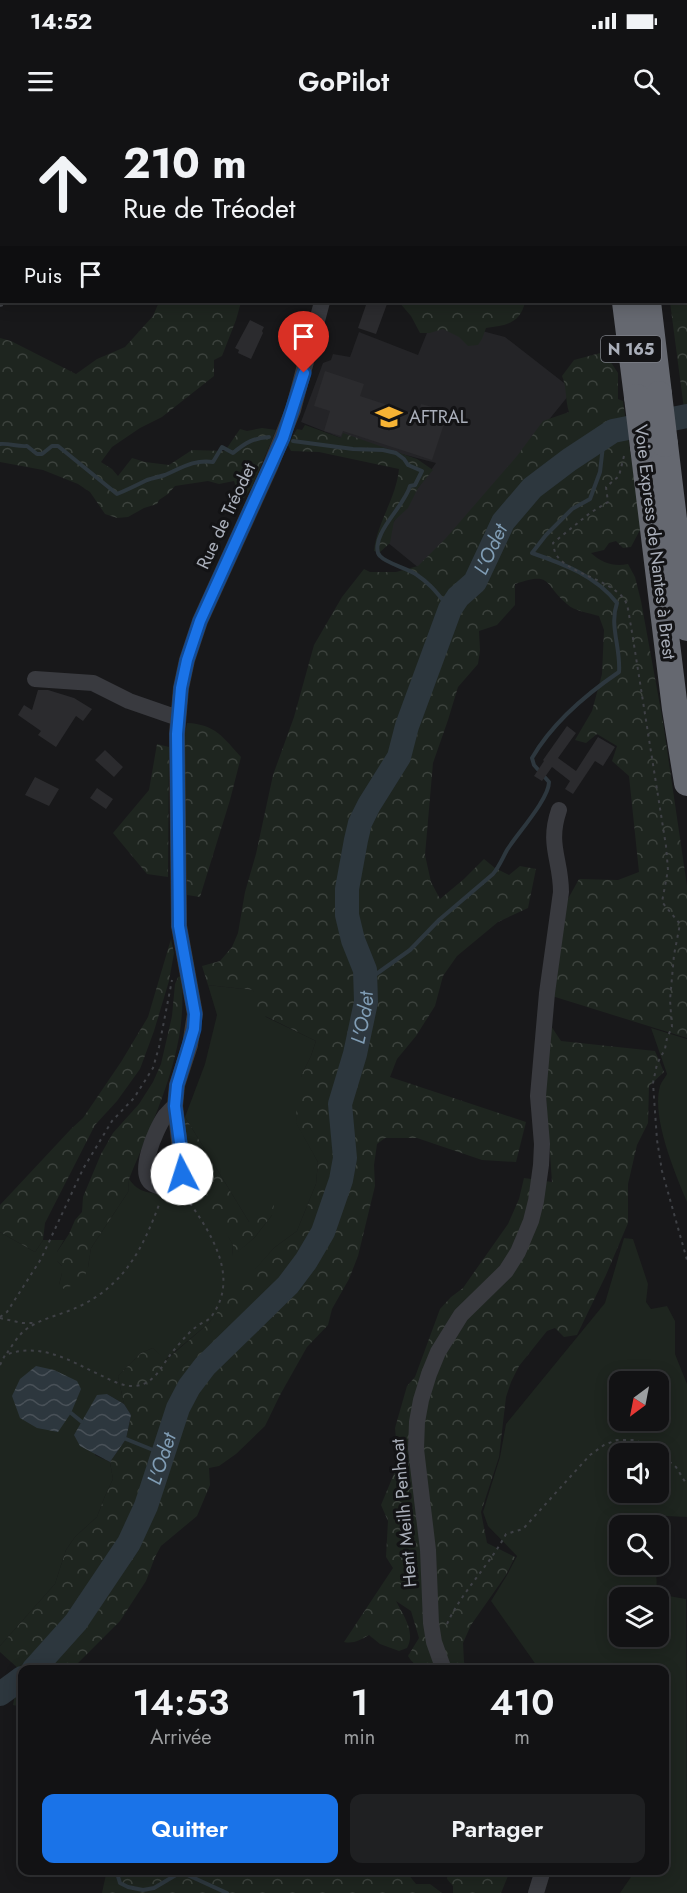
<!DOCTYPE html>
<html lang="fr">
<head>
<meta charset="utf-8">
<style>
	:root { --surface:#121214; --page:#1f2022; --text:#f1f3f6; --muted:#9c9ea0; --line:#313234; --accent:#1a73e8 }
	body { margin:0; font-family:Jost,sans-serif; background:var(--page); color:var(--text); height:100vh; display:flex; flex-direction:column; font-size:22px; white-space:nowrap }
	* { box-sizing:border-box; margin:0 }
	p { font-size:20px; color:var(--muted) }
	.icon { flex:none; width:33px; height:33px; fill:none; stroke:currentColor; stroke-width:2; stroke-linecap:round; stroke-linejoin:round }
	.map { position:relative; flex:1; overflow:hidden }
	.details { position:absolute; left:18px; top:1545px; width:651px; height:210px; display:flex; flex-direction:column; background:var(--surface); border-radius:12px; box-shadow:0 3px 15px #0003,0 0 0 2px var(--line) }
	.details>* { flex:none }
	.banner { position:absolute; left:0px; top:0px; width:687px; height:183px; box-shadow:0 3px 15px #0003,0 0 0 2px var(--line); background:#121214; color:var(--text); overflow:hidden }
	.needle { width:39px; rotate:212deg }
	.buttons { position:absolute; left:609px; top:1251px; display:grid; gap:12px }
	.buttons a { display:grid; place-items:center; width:60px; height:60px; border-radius:12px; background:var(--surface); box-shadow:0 3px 15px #0003,0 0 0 2px var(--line); font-size:30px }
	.pin { position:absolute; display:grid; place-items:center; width:51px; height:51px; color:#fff; margin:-62px -26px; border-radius:50% 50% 50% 0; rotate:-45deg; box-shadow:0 0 6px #0007 }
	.pin .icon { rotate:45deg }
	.me { position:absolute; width:66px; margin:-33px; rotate:355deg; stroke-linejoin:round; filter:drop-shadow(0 0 4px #0008) }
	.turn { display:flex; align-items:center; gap:21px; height:126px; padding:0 24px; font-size:27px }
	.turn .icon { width:78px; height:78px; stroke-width:2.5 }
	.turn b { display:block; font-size:42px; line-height:51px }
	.then { display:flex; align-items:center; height:57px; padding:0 24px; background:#0003; gap:12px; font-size:22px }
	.eta { display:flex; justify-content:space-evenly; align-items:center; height:102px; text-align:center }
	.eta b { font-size:36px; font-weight:600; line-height:42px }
	.button { display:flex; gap:12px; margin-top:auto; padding:12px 24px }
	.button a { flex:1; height:69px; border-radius:12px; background:var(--accent); color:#fff; font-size:24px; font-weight:600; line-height:69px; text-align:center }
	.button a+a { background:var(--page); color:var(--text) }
	.status { display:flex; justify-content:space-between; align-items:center; height:42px; padding:0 30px; background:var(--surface); direction:ltr }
	.status svg { height:16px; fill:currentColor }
	header { display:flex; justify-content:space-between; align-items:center; height:78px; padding:0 24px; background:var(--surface); font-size:27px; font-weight:600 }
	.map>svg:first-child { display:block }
	.built { fill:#242427 }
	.grass { fill:#1e251f; fill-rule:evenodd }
	.forest { fill:url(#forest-crowns) }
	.water { fill:url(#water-waves) }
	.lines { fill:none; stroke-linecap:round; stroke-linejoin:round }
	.stream { stroke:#2d373e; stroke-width:4 }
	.river { stroke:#2d373e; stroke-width:24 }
	.building { fill:#2b2b2e }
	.path { stroke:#3f4146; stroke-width:2; stroke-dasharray:3 4.5; stroke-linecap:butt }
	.minor { stroke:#393a3f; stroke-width:16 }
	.highway { stroke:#656870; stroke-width:26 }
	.highway-bridge { stroke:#656870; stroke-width:26 }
	.route-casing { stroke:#114b97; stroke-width:15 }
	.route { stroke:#1a73e8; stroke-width:10 }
	.labels { text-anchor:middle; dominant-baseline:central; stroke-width:6; stroke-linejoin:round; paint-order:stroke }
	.shield { fill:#131315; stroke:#7d8088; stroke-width:1.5 }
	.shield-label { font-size:16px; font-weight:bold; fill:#aaafba }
	.poi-label { font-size:18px; fill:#aaafba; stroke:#131315; text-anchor:start }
	.street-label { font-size:18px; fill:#aaafba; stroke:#131315 }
	.water-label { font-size:20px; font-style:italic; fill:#809db5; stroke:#131315 }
</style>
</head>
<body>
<div class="status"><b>14:52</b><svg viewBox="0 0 49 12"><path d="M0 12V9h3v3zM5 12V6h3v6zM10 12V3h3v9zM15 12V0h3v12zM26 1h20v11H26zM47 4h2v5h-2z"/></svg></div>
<header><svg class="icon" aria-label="menu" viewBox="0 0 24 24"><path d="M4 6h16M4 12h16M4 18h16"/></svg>GoPilot<svg class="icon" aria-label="search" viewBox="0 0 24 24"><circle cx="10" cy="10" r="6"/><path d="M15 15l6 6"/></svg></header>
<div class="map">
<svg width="687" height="1773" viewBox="0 0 687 1773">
	<defs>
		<pattern id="forest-crowns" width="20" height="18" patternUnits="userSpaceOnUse" patternTransform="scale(1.5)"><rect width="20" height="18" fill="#1e251f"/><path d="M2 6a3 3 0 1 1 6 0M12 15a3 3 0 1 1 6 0" fill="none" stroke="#3c423d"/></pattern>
		<pattern id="water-waves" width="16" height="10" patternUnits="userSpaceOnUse" patternTransform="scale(1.5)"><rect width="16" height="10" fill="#2d373e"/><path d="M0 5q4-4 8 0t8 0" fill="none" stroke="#495158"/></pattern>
	</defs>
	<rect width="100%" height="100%" fill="#18181a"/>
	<path class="built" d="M0 0H91V1L2 2V174L0 175Z
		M433 198 505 217 573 270 425 453 382 418 436 343 341 318 301 302 323 243 331 240 333 234 350 237 359 212 418 235Z"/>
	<path class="grass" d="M208 865 253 870 266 897 316 921 311 936 302 954 296 1002 318 1042 316 1064 297 1111 274 1128 209 1203 165 1240 153 1228 141 1233 118 1256 124 1284 107 1274 95 1335 110 1342 113 1359 105 1376 97 1397 75 1417 66 1430 55 1464 0 1526V1112L35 1132 43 1120H64L57 1132V1141L62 1146V1153L59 1165 88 1147 91 1128 128 1072 129 1059C138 1072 148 1073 163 1074L189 1040 233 1125 232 1136 254 1118 272 1095 249 1102 185 997 205 944 217 895Z
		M651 908 687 919V1082C675 1053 651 997 660 966 661 962 665 958 667 954Z
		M624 1118 633 1119 648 1164 646 1182 651 1189 667 1186 675 1201V1234L687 1264V1397L665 1396 655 1405 620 1406V1444L656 1445 657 1474 686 1479 687 1773H620L635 1751 664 1750V1550L539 1549 491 1481 507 1455 517 1436 488 1406 483 1392 500 1337 506 1304 605 1183ZM620 1262H658V1300H620ZM620 1334H658V1372H620ZM620 1478H658V1516H620Z"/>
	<path class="forest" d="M686 138H687V312L670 182H686Z
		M159 182H241L236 200 222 236 214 240V256L162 297 140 308 112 327 101 342 112 349 118 356 132 338 145 342 169 345 192 330 225 331 240 309 247 311 262 308 276 310 252 367 244 378 239 377 234 361 219 364 208 361 175 366 168 374 159 380 157 384 144 388 128 397 117 398 105 394 90 372 78 364 43 350 0 342V218L11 221 76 254 97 239 125 227 153 196Z
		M399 182H525C520 204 506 205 486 208L482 219 478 225 468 226 459 217 443 209 430 213H420L411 196Z
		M604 232 618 253V279L623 281 641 408 631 427 623 428 616 421 609 423 604 430 591 433C602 443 614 447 628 444L635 457 641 481 663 602 687 766V918L552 876 564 786 579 759 618 760 639 752 629 656 612 641 617 626 597 614 586 623 575 620 592 591 602 554 604 510 599 496C589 493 574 491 567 484 543 464 553 451 515 464V485L497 505 479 511 480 530 478 544 458 567 448 600 433 643 425 735 431 762 440 779 464 759 484 739 495 748 509 755 520 746 536 749 528 788 498 802 457 836 443 856 435 886 416 916 397 939 390 957 526 1002 516 1042 482 1040 417 1018H385L377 1024 374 1045 375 1066 358 1136 349 1159 332 1189 328 1205 307 1227 280 1275 265 1306 236 1334 219 1346 209 1348 210 1365 197 1396 161 1426 155 1437 146 1461 120 1501 72 1549 22 1550V1587L13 1585 20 1550 0 1532V1526L55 1464 66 1430 75 1417 97 1397 105 1376 113 1359 110 1342 126 1319 131 1295 124 1284 118 1256 141 1233 153 1228 166 1240 209 1203 227 1180 274 1128 297 1111 316 1064 318 1042 296 1003 297 973 302 954 311 936 316 921 257 892 253 870 208 865 202 846 220 841 232 827 238 813 245 772 256 734 273 655 294 597 314 525 342 477 364 449 370 452H396L418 446 446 418 517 336 543 301 569 292C565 280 567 267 562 256L574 240Z
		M305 305 341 318 343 313 417 339 433 350 418 368 408 388 394 401 390 423 380 432 374 431C377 402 396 379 399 349L319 332 291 331 288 325 297 309 302 310Z
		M187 603C215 604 224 618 241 637L230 680 200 777 187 775 183 626Z
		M157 624 169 627 168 757 147 754 113 713 149 670Z
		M171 819 174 833 169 861 154 911 140 949 117 981 95 1005 45 1103 43 1120 35 1132 0 1112V1085L71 1009 83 998 121 942 148 897Z
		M181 856C190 927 155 995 129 1059L128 1072 91 1128 88 1147 84 1158 73 1165 64 1169 59 1165 62 1153V1146L57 1141V1132L69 1114 75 1100 82 1092 83 1077 101 1034 113 1013 139 984 153 962 161 944 172 896 175 864 178 857Z
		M549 903 561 921 655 931 664 952 649 966 648 1003 637 1025 628 1064V1103L606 1155 577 1215 564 1217 555 1208 547 1211 519 1246 511 1262 506 1277 499 1337 481 1392 487 1423 515 1437 506 1455 471 1505 463 1523 464 1542 467 1549C447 1549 419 1556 408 1536L419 1518 411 1491 396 1481C403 1495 416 1512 407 1528L399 1531 380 1524 369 1515C360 1520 354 1524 344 1522L393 1448 386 1437 388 1401 381 1385 398 1344 395 1308 407 1266 415 1257 440 1189 451 1177 463 1168 508 1104 519 1079 524 1058 552 1062 544 951Z
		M185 997 249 1102 261 1082 269 1076 275 1080 272 1095 254 1118 232 1137 233 1125C212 1086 180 1044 185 997Z
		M107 1750 408 1751V1754L416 1764H430L442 1773H102Z
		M448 1751 466 1752 467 1750 510 1751 501 1773H453V1766L447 1759Z"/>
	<path class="water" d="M36 1246 54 1250 77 1261 81 1269 71 1293 58 1312 37 1308 20 1298 12 1276 20 1259Z
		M107 1274 124 1284 131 1295 126 1319 110 1342 80 1326 74 1315 97 1275Z"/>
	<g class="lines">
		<path class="stream" d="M293 321 353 329 383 330 396 333 404 339 408 345 422 351 415 365 410 366C406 381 388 398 381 414 378 420 375 431 380 436 387 444 408 448 417 455 431 464 440 477 450 489
			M0 324C10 323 17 327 27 326L37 334H42L52 326H58L117 374C127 370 137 365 147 360 153 358 159 357 165 355 181 348 195 339 213 342L222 327 233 333C245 323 253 318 269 317
			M365 862 410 830 439 800 493 754C499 747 502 739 507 730 517 714 549 679 549 662L534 645 532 638C553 602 585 575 619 552 621 528 609 506 617 483 596 456 564 444 532 433L546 415 572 389 590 379 600 352 604 317
			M71 1293 82 1302
			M126 1319 163 1334
			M21 1559 22 1564
			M116 1750 120 1763 128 1767 143 1770 154 1768 181 1752 227 1773"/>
		<g class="river">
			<path id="s1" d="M33 1550 76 1502 129 1423 146 1386 178 1288 189 1267 205 1246 288 1165 306 1141 323 1112 341 1060 345 1038 340 984 355 934 366 882 365 850 353 820 347 795V769L356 720 360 703 369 685 399 637 407 606 450 489 458 477 475 462 503 402 532 368 569 340 613 311 687 296"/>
			<path d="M0 1574 22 1558"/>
		</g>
	</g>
	<path class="building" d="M367 182H381L387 184 376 214 358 208Z
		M250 200 264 207 262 211 263 213 251 239 238 233 239 230 235 228Z
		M325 251 364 264 360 276 418 295 421 284 436 288 434 294 446 298 432 340 343 311 341 316 324 311 330 291 314 286Z
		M38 570H48L74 578 92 589 83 601 76 596 56 627 38 615 41 611 18 595 24 585 32 590Z
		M567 606 576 613 558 638 576 651 598 617 615 627 603 646 595 641 573 674 565 669 570 661 552 647 542 661 534 656 544 641 543 640Z
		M105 630 123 647 114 657 95 640Z
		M35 657 59 669 49 686 25 675Z
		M97 668 113 679 106 689 90 678Z"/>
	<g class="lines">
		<path class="path" d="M102 0V2
			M0 186 13 182
			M624 336 619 356 606 367 608 382 590 393 553 423C554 427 554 432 557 436 570 454 609 459 624 479 629 486 629 498 631 506L666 726 668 750 662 782 680 804 674 835 670 880 672 907 667 918 665 929 657 944 653 963 657 1020 662 1051 687 1140
			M0 1197 7 1192 41 1139 83 1049 112 1001 134 978 153 948 159 927 172 860
			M0 1198 22 1203H34
			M7 1233C12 1226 17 1217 24 1211 38 1199 61 1195 78 1187 125 1165 143 1128 160 1082
			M0 1245 5 1235C40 1222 69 1240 100 1255 111 1260 123 1267 135 1266 156 1264 162 1244 174 1230 181 1222 188 1213 196 1207 201 1203 208 1201 211 1197 242 1156 208 1109 185 1076
			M447 1504C462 1471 489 1446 506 1414L523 1409 590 1335 604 1325 617 1320H635L656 1331 676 1347 687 1365"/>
		<path class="minor" d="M316 0V2
			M35 559 93 563 129 581 178 598
			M175 986C171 989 168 993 165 996 156 1009 134 1057 155 1065 161 1068 166 1068 173 1066L182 1055V1045L175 986 177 965 190 925 195 894 179 806 177 614 181 568 187 540 200 501 270 347 293 290 322 182
			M444 1550 434 1522 431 1503 428 1430 416 1329 417 1302 421 1280 429 1254 438 1232 461 1195 506 1151 518 1132 531 1101 536 1081 541 1045 542 1024 538 976 547 873 561 772C561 739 547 725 559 690
			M536 1773 543 1750"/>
		<path class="highway" d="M601 0V2
			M624 0V2
			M625 182 637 277
			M648 182 659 274
			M665 324 687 508
			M643 327 675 589 687 663"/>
		<path class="highway-bridge" d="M659 274 665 324
			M637 277 643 327"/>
	</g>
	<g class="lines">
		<defs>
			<path id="route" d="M182 1054 183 1045 175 986 177 965 194 909 195 894 179 806 177 614 181 568 187 540 200 501 283 318 304 253"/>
		</defs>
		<use href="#route" class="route-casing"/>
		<use href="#route" class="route"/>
	</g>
	<defs>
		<symbol id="university-bare" viewBox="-9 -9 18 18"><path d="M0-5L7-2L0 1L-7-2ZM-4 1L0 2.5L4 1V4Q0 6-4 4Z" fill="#f6b334" stroke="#131315" stroke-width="2.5" paint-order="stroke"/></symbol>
	</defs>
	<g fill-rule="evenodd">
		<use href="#university-bare" x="370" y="278" width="38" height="38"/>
	</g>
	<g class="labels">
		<rect class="shield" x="601" y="216" width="60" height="26" rx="4.5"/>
		<g class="shield-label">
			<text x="631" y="229">N 165</text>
		</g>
		<g class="poi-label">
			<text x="409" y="297">AFTRAL</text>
		</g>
		<g class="street-label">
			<text transform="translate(226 396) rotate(-65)">Rue de Tréodet</text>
			<text transform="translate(655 422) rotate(83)">Voie Express de Nantes à Brest</text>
			<text transform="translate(404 1393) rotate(-95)">Hent Meilh Penhoat</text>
		</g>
		<g class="water-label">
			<text stroke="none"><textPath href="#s1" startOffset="1260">L'Odet</textPath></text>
			<text stroke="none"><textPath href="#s1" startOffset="754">L'Odet</textPath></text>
			<text stroke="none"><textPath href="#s1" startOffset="250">L'Odet</textPath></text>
		</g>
	</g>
</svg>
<div class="buttons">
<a><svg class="needle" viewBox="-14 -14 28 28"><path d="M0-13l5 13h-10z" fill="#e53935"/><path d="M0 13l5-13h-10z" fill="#9c9ea0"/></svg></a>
<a><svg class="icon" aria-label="sound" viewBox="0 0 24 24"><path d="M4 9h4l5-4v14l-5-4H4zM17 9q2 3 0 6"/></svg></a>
<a><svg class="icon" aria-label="search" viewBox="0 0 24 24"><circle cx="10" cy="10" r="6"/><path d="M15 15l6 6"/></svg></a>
<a><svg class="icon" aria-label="layers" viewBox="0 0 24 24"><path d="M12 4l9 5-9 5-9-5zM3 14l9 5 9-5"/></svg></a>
</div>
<div class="pin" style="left:304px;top:253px;background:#d93025"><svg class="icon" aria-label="arrive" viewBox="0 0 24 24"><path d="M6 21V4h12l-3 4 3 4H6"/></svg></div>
<svg class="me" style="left:182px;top:1054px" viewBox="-20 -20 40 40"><circle r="19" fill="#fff"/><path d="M0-13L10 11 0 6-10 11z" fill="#1a73e8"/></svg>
<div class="banner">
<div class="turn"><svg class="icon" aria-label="ahead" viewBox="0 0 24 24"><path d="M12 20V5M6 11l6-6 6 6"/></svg><div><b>210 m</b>Rue de Tréodet</div></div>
<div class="then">Puis<svg class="icon" aria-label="arrive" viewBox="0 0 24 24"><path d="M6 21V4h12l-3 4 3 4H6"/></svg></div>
</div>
<section class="details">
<div class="eta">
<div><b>14:53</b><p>Arrivée</p></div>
<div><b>1</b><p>min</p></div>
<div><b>410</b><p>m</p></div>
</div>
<div class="button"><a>Quitter</a><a>Partager</a></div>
</section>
</div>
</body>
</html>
